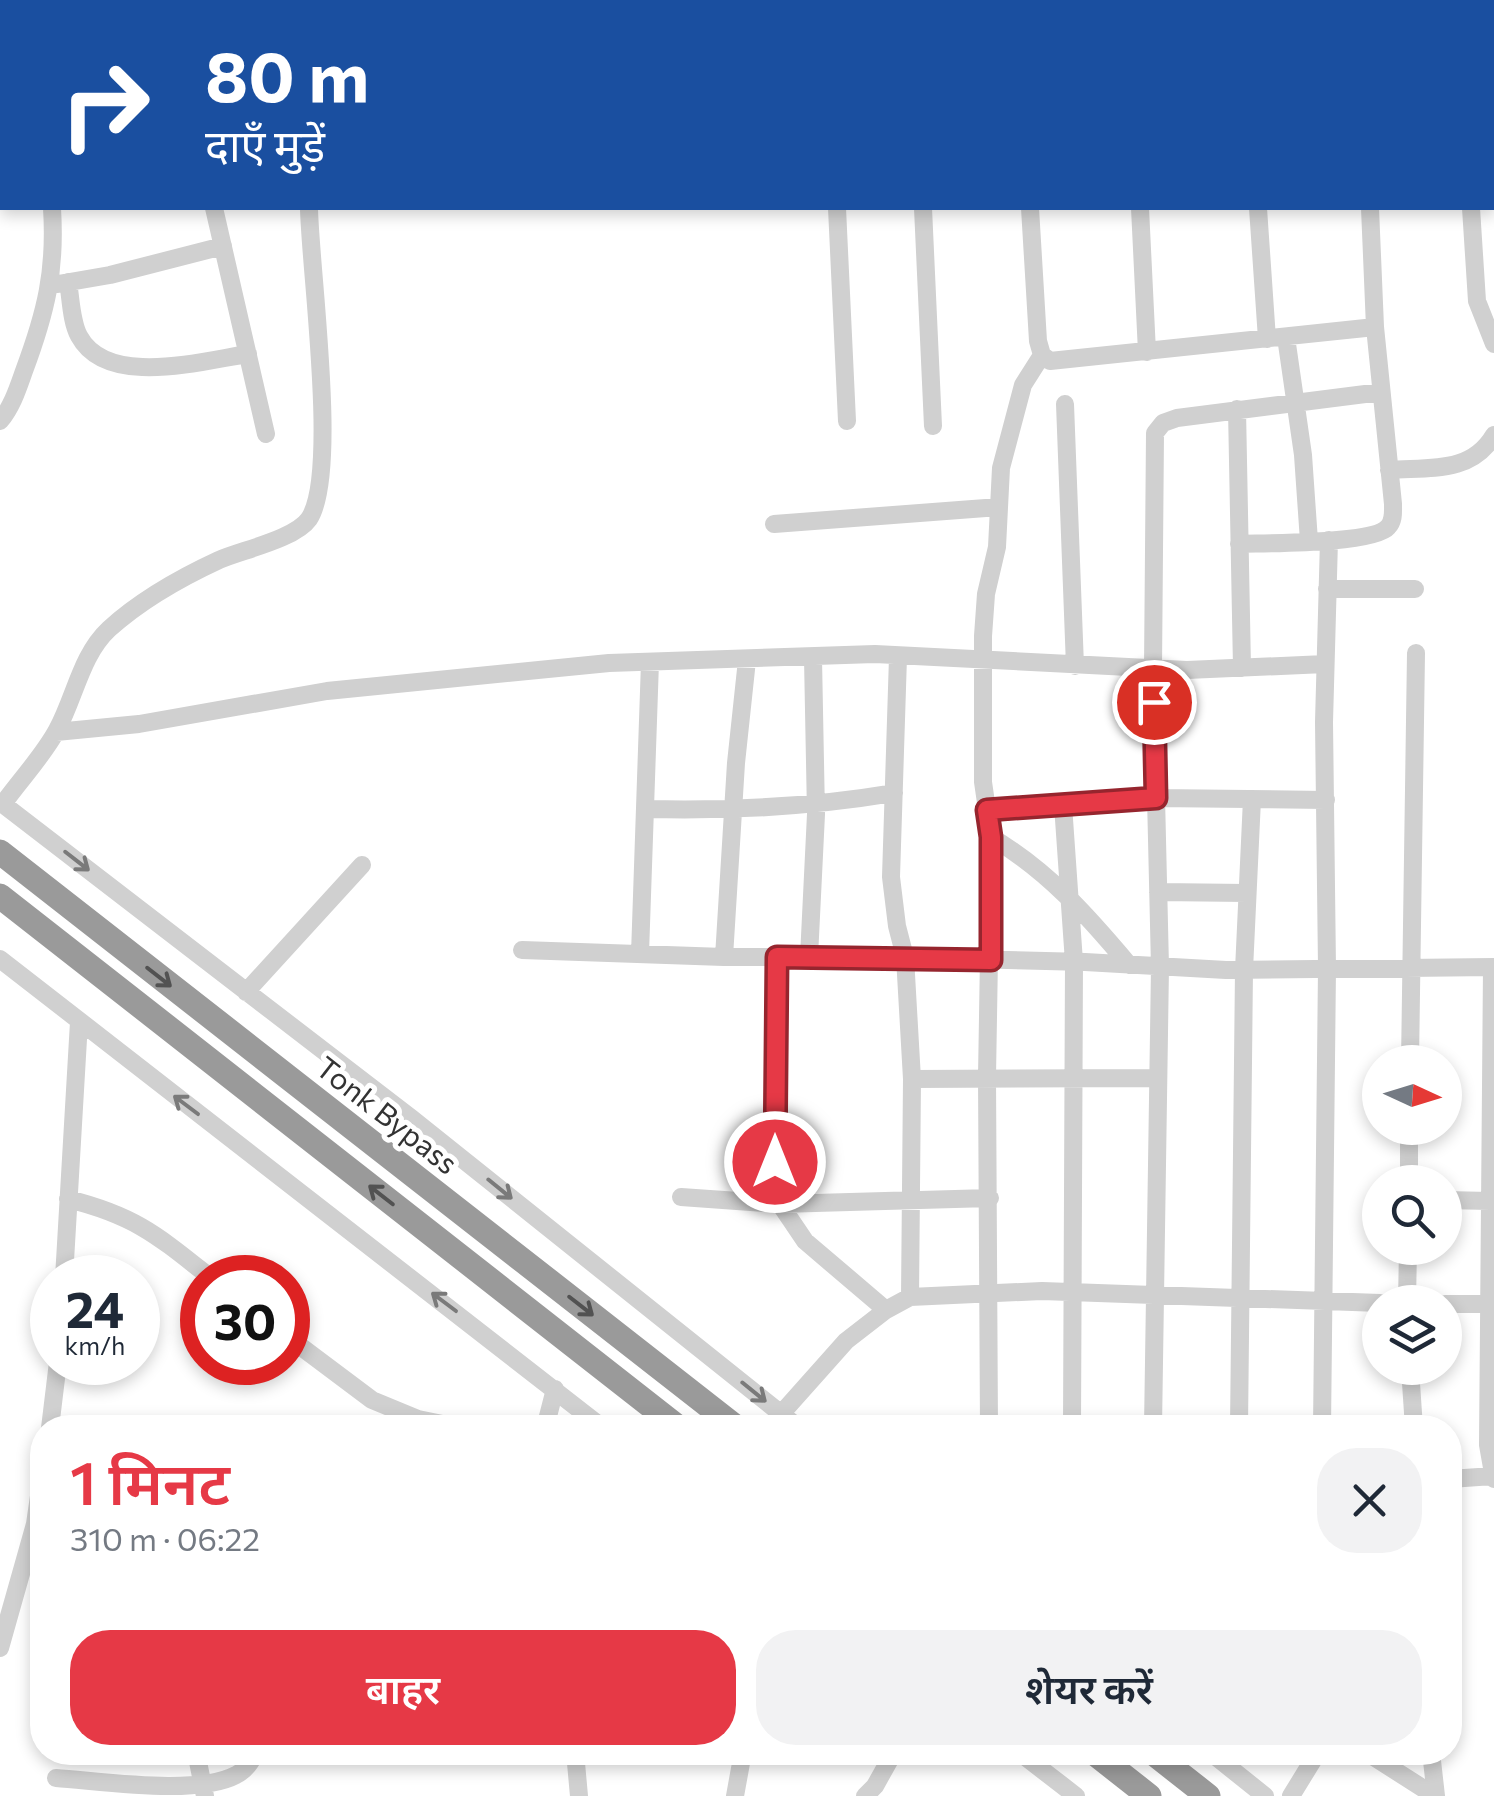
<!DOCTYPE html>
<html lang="hi">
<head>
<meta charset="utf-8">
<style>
	:root { --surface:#fff; --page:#f2f2f3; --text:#1f2937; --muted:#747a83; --accent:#e63946 }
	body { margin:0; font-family:Commissioner,"Noto Sans Devanagari",sans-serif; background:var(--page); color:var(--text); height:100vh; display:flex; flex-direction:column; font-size:38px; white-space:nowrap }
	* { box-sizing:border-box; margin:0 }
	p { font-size:32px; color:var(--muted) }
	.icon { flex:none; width:55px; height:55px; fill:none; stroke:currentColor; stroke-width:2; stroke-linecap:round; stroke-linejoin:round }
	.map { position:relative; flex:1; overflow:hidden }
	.details { position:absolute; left:30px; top:1415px; width:1432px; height:350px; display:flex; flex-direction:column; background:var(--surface); border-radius:40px; box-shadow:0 5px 15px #0003 }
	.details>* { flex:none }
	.top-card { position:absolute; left:0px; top:0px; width:1495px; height:210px; box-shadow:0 5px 15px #0003; background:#1a4fa0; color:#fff; overflow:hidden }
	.needle { width:65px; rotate:94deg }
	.buttons { position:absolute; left:1362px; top:1045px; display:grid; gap:20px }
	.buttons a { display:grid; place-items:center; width:100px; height:100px; border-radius:50%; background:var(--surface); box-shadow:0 5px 15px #0003; font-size:50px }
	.speed { position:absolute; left:30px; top:1255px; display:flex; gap:20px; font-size:50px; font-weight:700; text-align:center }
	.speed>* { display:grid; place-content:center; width:130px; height:130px; border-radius:50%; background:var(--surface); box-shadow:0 5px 15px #0003; line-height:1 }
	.speed small { font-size:25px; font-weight:400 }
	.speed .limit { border:15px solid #d22; background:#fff; color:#111 }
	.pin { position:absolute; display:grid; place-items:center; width:85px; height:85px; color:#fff; margin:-42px; border:5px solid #fff; border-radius:50%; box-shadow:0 2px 10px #0007 }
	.me { position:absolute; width:110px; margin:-55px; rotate:0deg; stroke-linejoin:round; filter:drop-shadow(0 0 8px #0008) }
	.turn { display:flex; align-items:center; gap:35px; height:210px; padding:0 40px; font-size:45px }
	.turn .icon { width:130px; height:130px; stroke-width:2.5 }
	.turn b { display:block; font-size:70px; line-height:85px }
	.round { display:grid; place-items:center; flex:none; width:105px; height:105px; border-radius:40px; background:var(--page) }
	.headline { display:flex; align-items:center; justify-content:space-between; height:170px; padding:0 40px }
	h1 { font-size:60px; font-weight:600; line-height:75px; color:var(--accent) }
	.cta { display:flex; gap:20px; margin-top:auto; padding:20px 40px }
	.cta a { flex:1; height:115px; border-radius:40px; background:var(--accent); color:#fff; font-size:40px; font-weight:600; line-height:115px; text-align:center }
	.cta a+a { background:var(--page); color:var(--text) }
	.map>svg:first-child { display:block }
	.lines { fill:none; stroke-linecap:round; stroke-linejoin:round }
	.minor { stroke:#d0d0d0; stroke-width:18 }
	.highway { stroke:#9a9a9a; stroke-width:25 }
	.oneway { stroke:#7a7a7a }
	.oneway2 { stroke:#525252 }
	.route-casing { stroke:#96252e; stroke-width:25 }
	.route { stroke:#e63946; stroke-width:18 }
	.labels { text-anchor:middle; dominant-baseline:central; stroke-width:10; stroke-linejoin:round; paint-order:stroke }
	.street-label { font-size:30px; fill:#333; stroke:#fff }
</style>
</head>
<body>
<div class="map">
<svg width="1494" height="1796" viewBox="0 0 1494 1796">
	<rect width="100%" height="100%" fill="#fff"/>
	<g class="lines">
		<path class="minor" d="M239 0V2
			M302 0V2
			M370 0V2
			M437 0V2
			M828 0V2
			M914 0V2
			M1020 0V2
			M1131 0V2
			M1249 0 1250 2
			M1359 0V2
			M1461 0V2
			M465 2 471 0
			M0 141 2 140
			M214 208 266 434
			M837 208 847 421
			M923 208 933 426
			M1030 208 1038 341 1042 355 1050 361 1375 327
			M1140 208 1147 352
			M1258 208 1267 339
			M1471 208 1477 301 1494 344
			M68 282C71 299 71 321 79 336 107 388 201 361 248 354
			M58 284 110 275 223 246
			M1286 337 1303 455 1309 541
			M1065 404 1075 666
			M1237 409 1242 668
			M0 421C12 407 18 388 24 371 46 312 56 271 52 208
			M1389 470C1429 467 1471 474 1494 435
			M774 524 999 507
			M1239 544C1265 543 1374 544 1388 527 1394 521 1393 512 1393 504L1375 327 1370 208
			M1327 589H1415
			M898 657 891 877 897 926 905 957 912 1079 910 1297
			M56 732 139 724 327 691 609 663 875 654 1187 670 1325 664
			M0 802 411 1118 799 1428
			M3 804C20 780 43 756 57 730 75 697 81 655 109 629 141 600 180 578 219 560 242 550 295 539 309 519 339 474 310 270 309 208
			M1063 805 1074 962 1072 1428
			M647 809C731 811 811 807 894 793
			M987 810 1156 798 1326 800
			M991 837C1048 871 1087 915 1129 965
			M1158 892 1247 893
			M522 950 724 957H883L1085 962 1226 970 1494 967
			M640 954 650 662
			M724 957 736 763 747 660
			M777 957 774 1139 776 1186 780 1204 805 1241 886 1310
			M809 957 816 814 813 658
			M0 959 603 1428
			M1492 967 1488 1445 1494 1479
			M246 992 362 865
			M1410 1062 1416 653
			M912 1079 1158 1078
			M1409 1182V1128
			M681 1197 780 1204 990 1198
			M68 1199C136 1216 158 1236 211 1278
			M1445 1200 1490 1201
			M64 1278 79 1022
			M1407 1302 1408 1248
			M1445 1304H1494
			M288 1337 372 1400 418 1419 462 1428
			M1410 1368 1414 1428
			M781 1414 846 1341 886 1310 910 1297 1042 1291 1380 1303
			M50 1428 58 1362
			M545 1428 555 1389
			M989 1428 987 1077 991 837 983 782V636L986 594 997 547 1001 468 1023 385 1042 355
			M1153 1428 1160 967 1153 669 1155 433 1163 423 1177 418 1381 392
			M1239 1428 1244 970 1252 799
			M1322 1428 1327 968 1324 722 1329 540
			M1450 1479 1493 1476
			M0 1648 35 1524 42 1475
			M196 1752 205 1796
			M575 1752 579 1796
			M1019 1752 1076 1796
			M1210 1752 1265 1796
			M1366 1752 1435 1796
			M1431 1752 1436 1796
			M56 1778C102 1781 197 1796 236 1775 246 1770 251 1762 256 1752
			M735 1796 743 1752
			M865 1796 875 1786 894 1752
			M1291 1796 1318 1752"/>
		<path class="highway" d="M0 852 737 1428
			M0 896 679 1428
			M1093 1752 1149 1796
			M1152 1752 1208 1796"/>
	</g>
	<defs><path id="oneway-shaft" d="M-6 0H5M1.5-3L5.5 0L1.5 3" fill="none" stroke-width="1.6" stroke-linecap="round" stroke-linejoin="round" transform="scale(2.5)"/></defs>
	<g class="oneway">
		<use href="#oneway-shaft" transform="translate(77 861) rotate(38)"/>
		<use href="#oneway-shaft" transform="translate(186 1105) rotate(-143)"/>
		<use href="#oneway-shaft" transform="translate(500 1189) rotate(39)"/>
		<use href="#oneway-shaft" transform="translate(444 1302) rotate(-143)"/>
		<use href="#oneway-shaft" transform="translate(754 1392) rotate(39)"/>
	</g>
	<g class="oneway2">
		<use href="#oneway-shaft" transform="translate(159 977) rotate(38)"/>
		<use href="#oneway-shaft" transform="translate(381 1195) rotate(-142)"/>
		<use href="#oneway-shaft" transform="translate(581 1306) rotate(38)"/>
	</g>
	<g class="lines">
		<defs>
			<path id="route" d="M775 1162 777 957 991 960V837L987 810 1156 798 1154 702"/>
		</defs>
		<use href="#route" class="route-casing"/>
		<use href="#route" class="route"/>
	</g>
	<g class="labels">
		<g class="street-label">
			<text transform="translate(388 1114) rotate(38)">Tonk Bypass</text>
		</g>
	</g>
</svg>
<div class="buttons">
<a><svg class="needle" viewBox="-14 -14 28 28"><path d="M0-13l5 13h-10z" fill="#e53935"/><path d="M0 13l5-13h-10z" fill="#747a83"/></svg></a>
<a><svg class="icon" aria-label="search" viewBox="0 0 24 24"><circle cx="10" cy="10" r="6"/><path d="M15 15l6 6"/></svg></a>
<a><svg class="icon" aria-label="layers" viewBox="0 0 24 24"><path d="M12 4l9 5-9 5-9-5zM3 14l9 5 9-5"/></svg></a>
</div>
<div class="speed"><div>24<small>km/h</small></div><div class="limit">30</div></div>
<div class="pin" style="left:1154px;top:702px;background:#d93025"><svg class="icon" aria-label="arrive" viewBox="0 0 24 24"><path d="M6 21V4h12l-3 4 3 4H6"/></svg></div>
<svg class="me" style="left:775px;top:1162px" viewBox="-20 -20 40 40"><circle r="17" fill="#e63946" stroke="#fff" stroke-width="3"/><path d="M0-11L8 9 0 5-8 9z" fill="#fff"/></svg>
<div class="top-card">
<div class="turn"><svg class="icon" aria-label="right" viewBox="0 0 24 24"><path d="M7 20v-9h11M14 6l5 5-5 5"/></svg><div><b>80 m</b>दाएँ मुड़ें</div></div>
</div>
<section class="details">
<div class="headline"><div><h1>1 मिनट</h1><p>310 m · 06:22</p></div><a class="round"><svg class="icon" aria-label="close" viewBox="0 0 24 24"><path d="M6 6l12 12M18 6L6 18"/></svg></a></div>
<div class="cta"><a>बाहर</a><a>शेयर करें</a></div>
</section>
</div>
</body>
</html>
